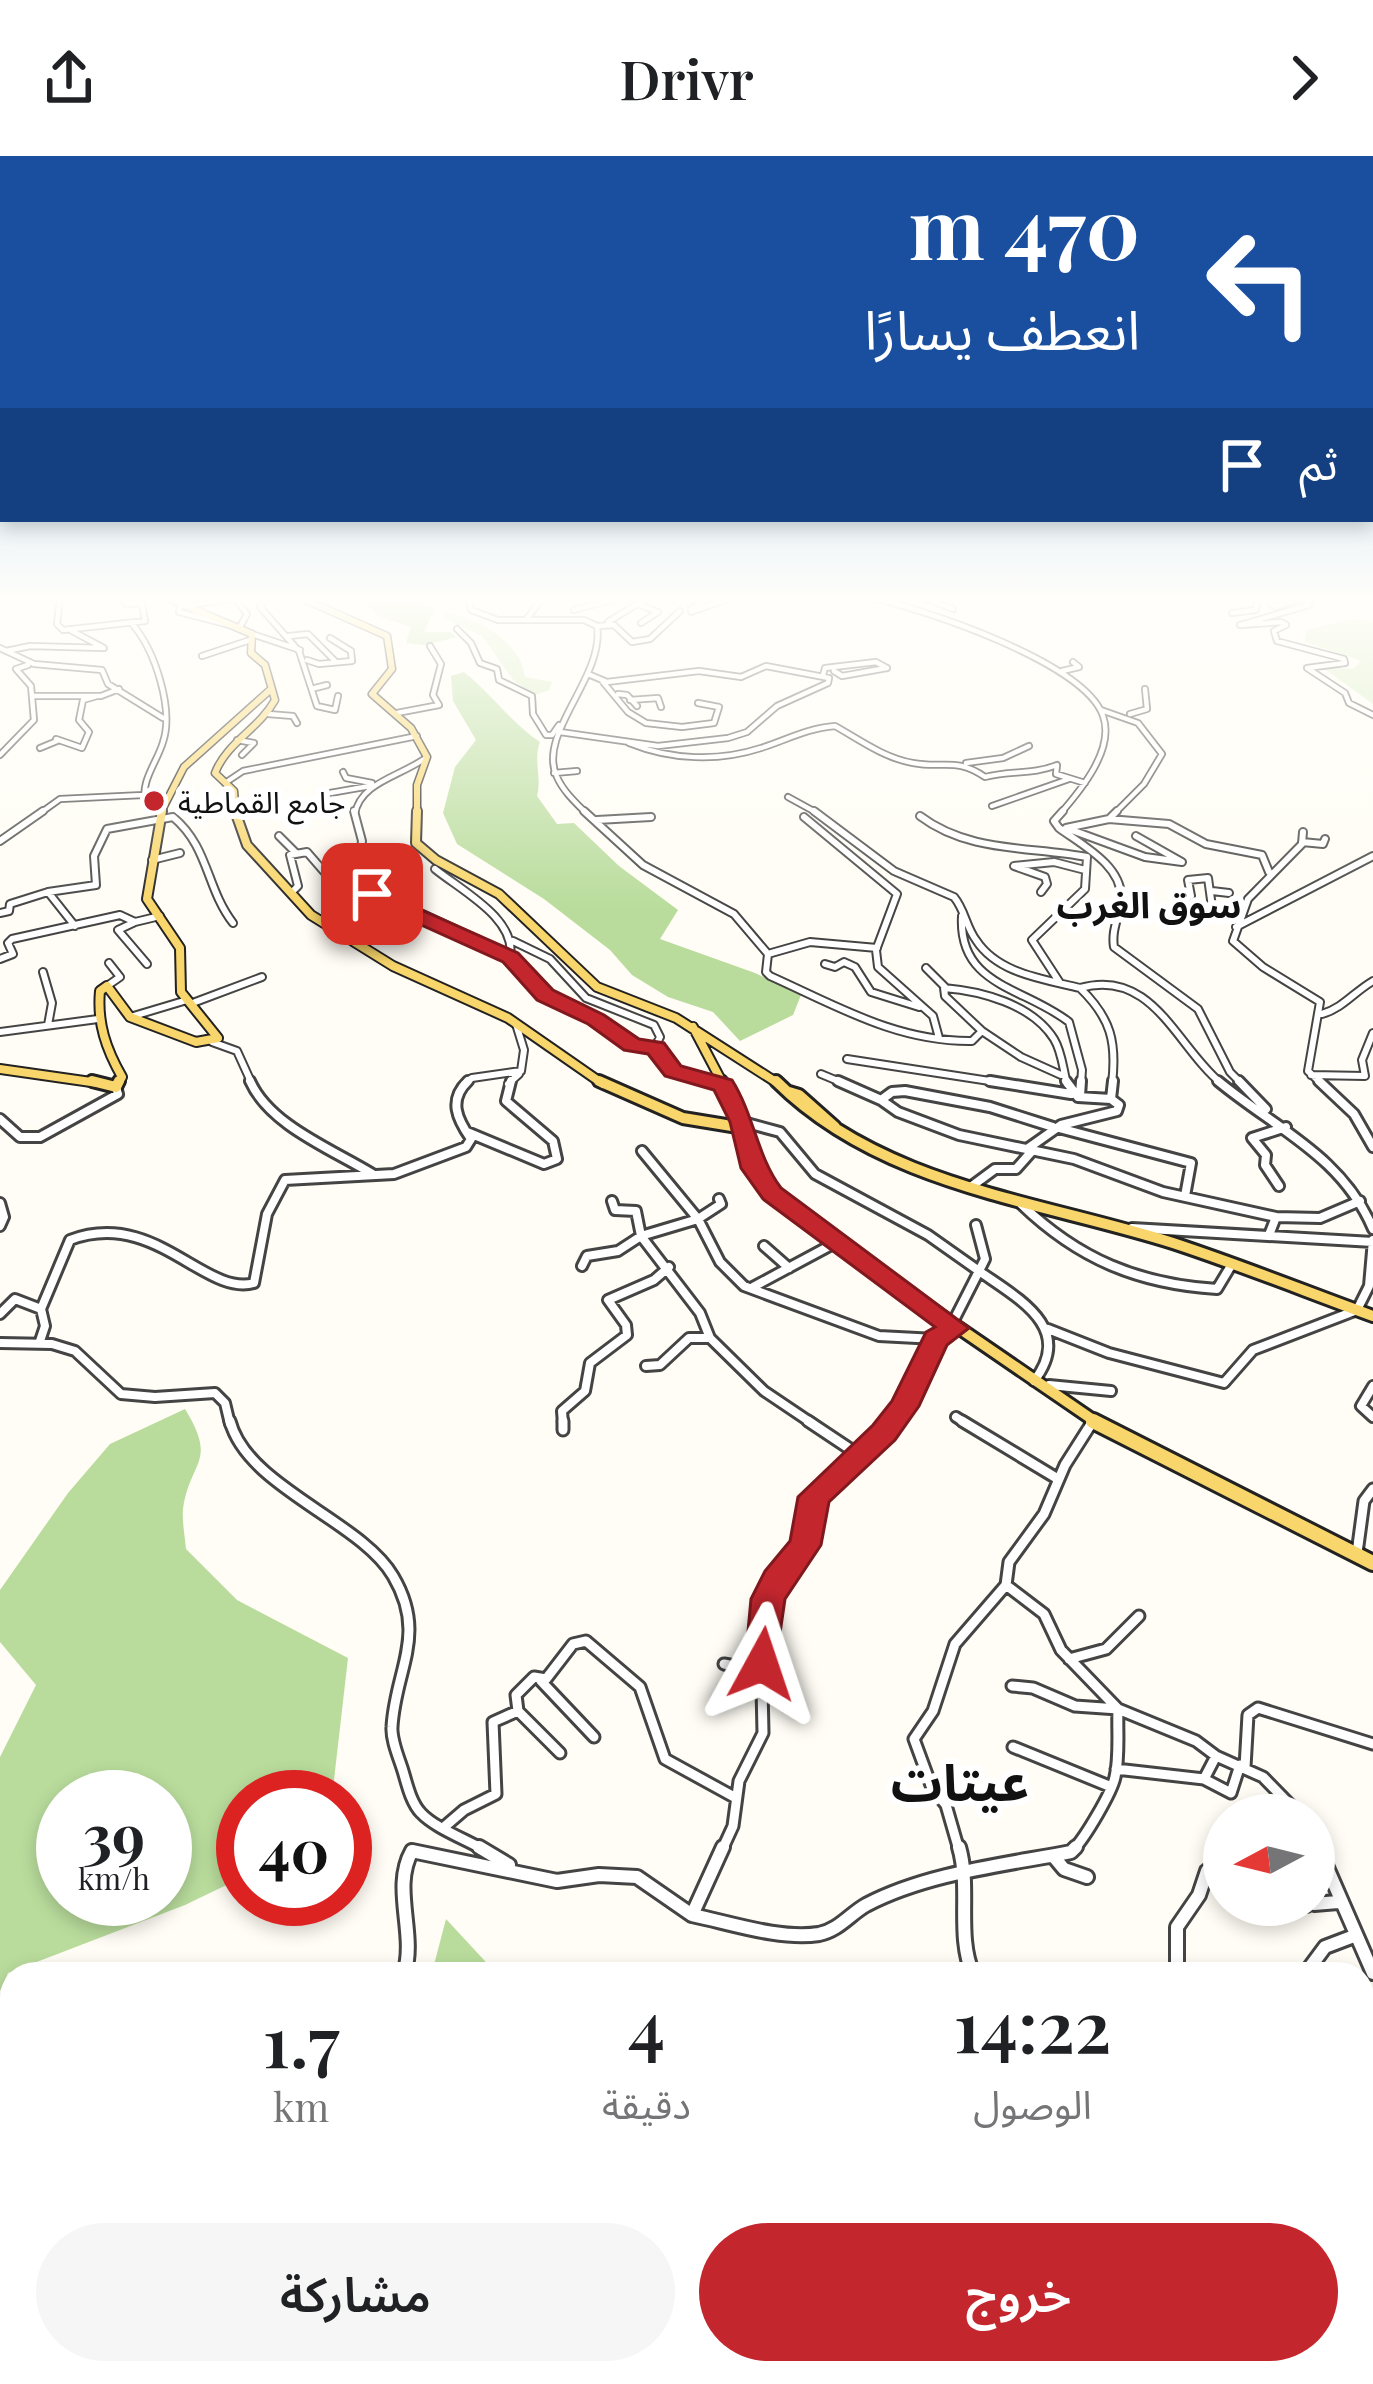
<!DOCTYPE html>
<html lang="ar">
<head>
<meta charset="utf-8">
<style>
	:root { --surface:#fff; --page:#f6f6f6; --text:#202124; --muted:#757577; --accent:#c4262e }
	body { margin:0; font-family:"Playfair Display","Noto Sans Arabic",serif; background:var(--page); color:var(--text); direction:rtl; height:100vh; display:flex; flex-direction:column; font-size:45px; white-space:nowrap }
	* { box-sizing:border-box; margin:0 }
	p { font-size:39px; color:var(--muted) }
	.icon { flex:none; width:66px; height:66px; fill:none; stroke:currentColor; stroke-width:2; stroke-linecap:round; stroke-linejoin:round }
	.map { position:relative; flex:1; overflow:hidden; direction:ltr }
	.sheet { position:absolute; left:0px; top:1806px; width:1374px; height:423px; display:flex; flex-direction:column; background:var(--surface); border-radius:36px 36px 0 0; box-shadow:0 6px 18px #0003; direction:rtl }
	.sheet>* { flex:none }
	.hud { position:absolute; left:0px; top:0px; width:1374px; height:366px; box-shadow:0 6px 18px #0003; direction:rtl; background:#1a4fa0; color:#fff; overflow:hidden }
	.needle { width:78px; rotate:263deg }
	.buttons { position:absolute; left:1203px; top:1638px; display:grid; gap:24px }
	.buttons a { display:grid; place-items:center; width:132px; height:132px; border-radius:50%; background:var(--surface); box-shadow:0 6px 18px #0003; font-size:60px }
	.speed { position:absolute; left:36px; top:1614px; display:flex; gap:24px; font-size:60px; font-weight:700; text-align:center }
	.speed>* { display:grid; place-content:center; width:156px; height:156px; border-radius:50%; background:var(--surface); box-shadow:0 6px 18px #0003; line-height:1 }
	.speed small { font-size:30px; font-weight:400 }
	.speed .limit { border:18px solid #d22; background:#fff; color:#111 }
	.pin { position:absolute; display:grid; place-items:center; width:102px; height:102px; color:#fff; margin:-51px; border-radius:24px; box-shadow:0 6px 18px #0006 }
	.me { position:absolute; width:132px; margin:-66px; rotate:5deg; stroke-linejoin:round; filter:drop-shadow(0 0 9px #0008) }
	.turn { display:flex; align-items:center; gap:42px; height:252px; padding:0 36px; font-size:54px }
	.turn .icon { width:156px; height:156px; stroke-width:2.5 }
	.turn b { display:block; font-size:84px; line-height:102px }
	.then { display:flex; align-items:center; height:114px; padding:0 36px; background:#0003; gap:24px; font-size:45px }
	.eta { display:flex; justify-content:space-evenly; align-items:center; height:204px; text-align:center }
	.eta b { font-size:72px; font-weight:600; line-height:84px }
	.primary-button { display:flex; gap:24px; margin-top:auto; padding:24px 36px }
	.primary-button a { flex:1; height:138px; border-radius:72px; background:var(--accent); color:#fff; font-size:48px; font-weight:600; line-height:138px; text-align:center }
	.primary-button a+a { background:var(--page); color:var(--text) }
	header { display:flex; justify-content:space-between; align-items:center; height:156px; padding:0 36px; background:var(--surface); font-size:54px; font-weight:600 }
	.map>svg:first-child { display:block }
	.green { fill:#d5ebbd }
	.forest { fill:#b9dc9c; fill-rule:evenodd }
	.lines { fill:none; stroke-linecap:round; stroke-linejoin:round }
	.minor-far4-casing { stroke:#444; stroke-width:8 }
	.minor-far3-casing { stroke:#444; stroke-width:10 }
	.minor-far2-casing { stroke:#444; stroke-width:14 }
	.minor-far1-casing { stroke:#444; stroke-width:15 }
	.minor-casing { stroke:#444; stroke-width:18 }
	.major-far3-casing { stroke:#222; stroke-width:9 }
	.major-far2-casing { stroke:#222; stroke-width:12 }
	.major-far1-casing { stroke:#222; stroke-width:16 }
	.major-casing { stroke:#222; stroke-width:20 }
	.minor-far4 { stroke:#fff; stroke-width:4.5 }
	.minor-far3 { stroke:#fff; stroke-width:6 }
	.minor-far2 { stroke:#fff; stroke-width:8 }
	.minor-far1 { stroke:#fff; stroke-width:9 }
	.minor { stroke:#fff; stroke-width:12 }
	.major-far3 { stroke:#f9d66b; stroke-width:6 }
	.major-far2 { stroke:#f9d66b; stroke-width:8 }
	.major-far1 { stroke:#f9d66b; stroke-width:10 }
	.major { stroke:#f9d66b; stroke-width:14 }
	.route { fill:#c4262e; stroke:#7f191e; stroke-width:3 }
	.poi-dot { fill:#c4262e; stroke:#fff; stroke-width:4.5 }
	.labels { text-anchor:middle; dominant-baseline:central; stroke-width:12; stroke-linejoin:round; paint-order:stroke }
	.far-poi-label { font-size:30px; fill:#111; stroke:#fff; text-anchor:start }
	.far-quarter-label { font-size:36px; font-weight:bold; fill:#111; stroke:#fff }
	.near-quarter-label { font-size:51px; font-weight:bold; fill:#111; stroke:#fff }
</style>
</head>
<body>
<header><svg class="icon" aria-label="forward" viewBox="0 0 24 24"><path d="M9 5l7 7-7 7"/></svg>Drivr<svg class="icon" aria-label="share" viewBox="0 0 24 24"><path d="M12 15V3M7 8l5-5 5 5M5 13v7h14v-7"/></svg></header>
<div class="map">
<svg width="1373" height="2228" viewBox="0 0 1373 2228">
	<rect width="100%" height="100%" fill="#fffdf5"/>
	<path class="green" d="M443 455C477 463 520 484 525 521L552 526 549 534 535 539 514 525 482 480 445 463Z
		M1351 463 1373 465V548L1322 511 1353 513 1361 505 1305 486 1306 474Z"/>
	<path class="forest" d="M363 441H412L434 453 424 476H450L457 481 424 489 406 487 411 471 376 459Z
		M464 516C492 538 510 566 540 586 533 604 542 621 537 640L557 668 574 667 619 710 678 754 660 783 755 817 801 839 793 859 740 885 713 856 668 841 632 819 610 794 544 743 457 688 443 657 455 611 476 584 453 545 451 520Z
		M185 1253C218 1307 190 1304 183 1353 182 1366 185 1381 186 1393L237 1444 348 1502 332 1641H243V1721L185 1749 8 1817 0 1835V1601L36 1529 0 1486V1434L68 1337 110 1288ZM165 1641V1743H63V1641Z
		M446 1763 497 1818H424L435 1805Z
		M0 2107 12 2115V2217H236L229 2228H0Z
		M436 2217H631L592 2228H453Z"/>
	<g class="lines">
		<defs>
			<path id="minor-far4" d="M60 441 57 468 63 474 145 465 142 447 126 448 122 441
				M234 441 247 458 240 471
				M266 441 260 451 299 495 317 550 335 554 338 540
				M468 441 471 454 498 464H584L597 470C605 521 536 578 557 621 563 635 576 647 587 658
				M868 441C921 452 1085 506 1103 560 1115 593 1081 634 1060 658
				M922 441 953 453
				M1274 441 1271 448 1276 451 1301 442 1309 449 1240 469 1281 466 1286 469 1274 475 1277 485 1344 503 1345 507 1307 512 1345 537 1349 547 1373 559
				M0 443 29 441
				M640 449 658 456 641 467
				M180 450 179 456 241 472
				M185 450 234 442
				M691 453 710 441
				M574 454 622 441
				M691 456 734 441
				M1232 457 1256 454 1258 441
				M526 464 543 441
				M608 466 647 442
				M133 469C155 495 174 553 163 586 157 607 139 626 146 649L161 652
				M598 470 614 469 632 486 650 483 680 455
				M457 473 471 487 480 507 497 513 499 524 532 540 533 558 546 579H552L559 569
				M252 478 300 494
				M289 480 308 478 335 505
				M0 492 34 508 102 514 108 528 163 562
				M6 495 30 490 104 492 72 475
				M202 500 250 484
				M307 504 319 508 352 505 351 495 330 482
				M834 515 842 520 887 512
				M1062 515 1079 511 1073 506
				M588 518 607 526 699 515 741 521 766 510 829 522
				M823 519 825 512 876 506 887 512
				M603 526 628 556 646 567 682 571 714 567 719 551 698 547
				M315 532 327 529
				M618 538 627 539 637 550
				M34 540H101L119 533
				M630 544 658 542 661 551
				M1101 554 1138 567 1162 598 1144 628 1114 658
				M397 557 439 549 433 539 441 508 430 490
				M268 558 293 560 297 567
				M1130 558 1147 553 1145 533
				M560 576 658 590 728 582 747 576 777 550 828 527 829 522
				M56 583 82 592 89 576 79 564 83 544 97 540
				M237 584 254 587 242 599
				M629 587C671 604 718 606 761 592 786 584 808 572 835 570 860 584 884 602 913 607 944 613 956 601 985 621 1011 614 1032 619 1057 609L1056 618 1085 627
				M40 592 57 585
				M0 599 34 564 31 530 16 513 28 509
				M966 607 1003 602 1029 590
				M343 616 346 622 372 627
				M554 617 577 615
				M225 627 243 615 417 580
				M330 637 370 630
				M788 641 819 658
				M992 650 1069 623
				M39 658 60 643 143 639
				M355 658C360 626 402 620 427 601"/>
			<path id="minor-far3" d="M354 655 362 685 356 727
				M584 655 643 709 734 758 768 798 766 816 770 820C837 850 897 886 972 885L982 875 945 840 944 832C981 835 1032 848 1054 883 1062 896 1063 913 1067 928
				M814 655 894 715 954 741C965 754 966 771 976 784 998 818 1044 823 1080 832
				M920 660C969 697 1030 690 1087 701
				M804 661 897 738 876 794 878 811 933 860 939 882
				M1110 662 1117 655
				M597 664 651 661
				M1059 672 1054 665 1063 655
				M1059 672C1082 689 1123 710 1121 743 1120 760 1111 773 1114 791L1198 853 1230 916 1242 928
				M1066 672 1109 663 1169 668 1206 688 1262 699 1269 716
				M1066 672 1145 701 1182 706 1136 680
				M1303 676 1302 688 1248 743 1233 785 1263 811 1320 846 1308 915 1322 928
				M279 680 295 696
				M0 685 43 655
				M1302 686 1323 688 1325 683
				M152 704 180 697
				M435 713C462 735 517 763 510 801
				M1212 735 1229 737
				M1041 736 1047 728 1045 721 1014 710 1054 706 1085 714
				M291 737 298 730 290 699 307 696 333 726 358 728 479 784 510 801 545 839 597 863 633 889 655 891
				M1191 740 1188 724 1208 722 1212 751 1240 757
				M0 757 9 755 10 748 48 736
				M962 760C958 830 1024 831 1069 866L1082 914 1081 928
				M135 766 118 774 147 808
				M75 770 48 736 96 729 94 700 107 673 173 661C209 691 206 732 233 767
				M1236 771 1373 700
				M513 785 550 803 586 842 654 869 660 881 655 891 666 910 722 928
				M768 798 810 786 877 792
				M0 803 13 798 8 787 12 783 120 759 135 766 160 760
				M825 808 835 811 844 806 855 811 871 836 919 851
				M926 812 946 832
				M43 816 52 847 48 869
				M1060 827 1032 784 1085 733 1087 701
				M107 830 120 821 109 807
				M190 848 262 821
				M1322 858C1343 852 1354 836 1373 825
				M130 861 187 844
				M982 875 1021 901 1061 919
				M0 876 98 863
				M212 886 237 895 252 928
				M847 903 1009 928
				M821 918 845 928
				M1311 919 1365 920 1362 904 1373 877
				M464 928 472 922 521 915 524 894 516 868
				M508 928 519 918
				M1112 928C1117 886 1111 862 1080 832 1153 811 1177 892 1222 928"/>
			<path id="minor-far2" d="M250 925C270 970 334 994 374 1019
				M714 925 722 928
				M838 925 881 944
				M990 925 1071 938
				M1066 925 1078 941 1111 943 1113 925
				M1218 925C1276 973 1342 1000 1373 1073
				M1239 925 1266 953
				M1319 925 1354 958 1373 991
				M1080 940 1081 925
				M0 963 20 981H40L118 938 116 931
				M743 966 780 976 815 1018 928 1079 979 1115 952 1168
				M1053 971 990 951 905 935 892 936 881 944 898 956 959 979 1074 1003 1163 1036 1276 1061 1269 1079
				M1059 972 1191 1007 1185 1040
				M467 976 544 1008 557 1003 553 985 506 945 511 925
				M1027 993 1061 969 1117 955 1119 949 1111 943
				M642 995 698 1063 721 1048 719 1043
				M972 1030 995 1013H1016L1032 995
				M1279 1030 1265 1009 1266 999 1252 982 1286 971
				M612 1045 615 1054 636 1055 641 1080 698 1063 720 1106 744 1130 879 1180 936 1183
				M0 1047 4 1061 0 1070
				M1021 1048C1078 1103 1138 1128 1217 1133L1232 1108
				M1276 1061 1320 1062 1360 1045
				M976 1069 985 1103 979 1115C1019 1143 1075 1172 1034 1225
				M1132 1072 1373 1086
				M764 1090 789 1112
				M582 1110 587 1100 618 1095 641 1080 700 1157 710 1182
				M753 1131 835 1087
				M0 1158 15 1143 41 1153
				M1048 1173 1109 1197 1224 1227 1253 1194 1357 1154 1369 1130 1373 1084
				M40 1185 45 1170 41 1153 70 1084C154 1052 205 1141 254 1127L267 1058 285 1024 394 1018 466 991 471 983C457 963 448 944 468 925
				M0 1187 52 1188 75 1195 121 1238 155 1241 215 1237 225 1247 230 1268
				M646 1210 660 1209 689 1182H710L764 1235 813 1268
				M1049 1229 1111 1235
				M1373 1230 1361 1250 1373 1261
				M956 1261 967 1268
				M563 1268 562 1255 585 1235 590 1207 627 1179 626 1169 608 1144 654 1124 669 1111
				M891 1268C915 1237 921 1192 955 1172"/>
			<path id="minor-far1" d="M230 1265C247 1331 361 1365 393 1420 428 1479 395 1514 392 1571 391 1584 399 1602 403 1615 407 1628 411 1647 421 1657 435 1672 465 1683 484 1694
				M563 1265V1274
				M808 1265 859 1299
				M962 1265 1058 1323
				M1357 1397 1364 1345 1373 1333
				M1006 1429 1044 1458 1061 1494 1118 1553 1196 1585 1216 1600 1263 1621 1300 1659
				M1069 1503 1106 1493 1139 1460
				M724 1508 763 1515
				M541 1525 594 1581
				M1012 1530 1033 1532 1075 1550 1118 1553C1117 1574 1120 1600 1115 1621 1112 1636 1085 1682 1073 1694
				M518 1555 516 1539 534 1521 546 1523 573 1488 586 1485 640 1531 665 1603 736 1642
				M1013 1591 1109 1630
				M1245 1611 1248 1559 1258 1552 1373 1588
				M1116 1613 1204 1623 1216 1600
				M1204 1623 1231 1637 1240 1609
				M443 1672 464 1654 496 1638 493 1566 518 1555 560 1597
				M1314 1681 1320 1694
				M722 1694 733 1670 739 1625 763 1577 761 1485 772 1432 805 1389 814 1341 893 1265
				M959 1694 946 1649 932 1632 914 1583 933 1555 955 1488 1006 1429 1009 1406 1044 1358 1065 1309 1093 1265"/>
			<path id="minor" d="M479 1691 509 1709
				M959 1691C971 1732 956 1779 973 1818
				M1318 1691 1373 1817
				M1054 1701 1064 1713 1087 1721
				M1314 1748 1338 1746
				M1258 1749H1307
				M692 1759C731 1767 780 1784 819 1778 839 1774 850 1758 866 1749 927 1717 1004 1709 1071 1696L1076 1691
				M404 1818C417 1778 391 1732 412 1695L557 1725 599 1719 637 1721 692 1759 723 1691
				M1177 1818V1771L1199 1739 1207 1715 1224 1717
				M1305 1818 1325 1791 1354 1780
				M378 2217 379 2228
				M401 2217 415 2228"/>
			<path id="major-far3" d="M165 441 252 478 251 497 265 509 275 544C259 573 227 586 215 617L234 635 236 658
				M299 441 387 480 392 513 372 538 411 572 427 601 417 629V658
				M160 658 184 611 270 534"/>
			<path id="major-far2" d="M235 655 247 689 311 759 393 810 508 862 603 928
				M417 655 416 687 436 704 499 738 597 831 676 862 779 928
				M693 871 723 928
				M0 913 105 928
				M118 928 122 921C106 893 97 867 100 835L107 830 130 861 196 886 218 882 181 836 180 792 147 743 162 655"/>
			<path id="major-far1" d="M92 925 116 931 119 925
				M599 925 683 962 744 972
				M721 925 742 966 761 1026 835 1087 1099 1268
				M776 925C881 1030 1037 1044 1173 1087 1240 1109 1307 1136 1373 1160
				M789 936 799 939 835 971"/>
			<path id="major" d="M1093 1265 1373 1407"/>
		</defs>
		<use href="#minor-far4" class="minor-far4-casing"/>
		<use href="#minor-far3" class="minor-far3-casing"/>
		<use href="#minor-far2" class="minor-far2-casing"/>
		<use href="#minor-far1" class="minor-far1-casing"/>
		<use href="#minor" class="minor-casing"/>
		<use href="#major-far3" class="major-far3-casing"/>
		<use href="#major-far2" class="major-far2-casing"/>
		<use href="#major-far1" class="major-far1-casing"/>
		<use href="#major" class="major-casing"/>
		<use href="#minor-far4" class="minor-far4"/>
		<use href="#minor-far3" class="minor-far3"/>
		<use href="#minor-far2" class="minor-far2"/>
		<use href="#minor-far1" class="minor-far1"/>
		<use href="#minor" class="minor"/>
		<use href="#major-far3" class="major-far3"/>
		<use href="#major-far2" class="major-far2"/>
		<use href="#major-far1" class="major-far1"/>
		<use href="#major" class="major"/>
	</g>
	<linearGradient id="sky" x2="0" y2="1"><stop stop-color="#95c6ee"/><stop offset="0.59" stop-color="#fffefa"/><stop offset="1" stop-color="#fffefa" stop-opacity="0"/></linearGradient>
	<rect width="1373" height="753" fill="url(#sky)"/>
	<path class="route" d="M372 732 518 797 553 834 604 859 639 883 664 887 681 910 732 924C754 959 757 1000 781 1032L969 1172 947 1189 919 1250 895 1284 829 1346 821 1389 785 1443 774 1518 762 1522 750 1518 745 1508 751 1443 765 1415 790 1385 798 1341 873 1269 892 1245 926 1176 935 1171 763 1043 741 1012 730 966 714 934 665 920 648 898 624 894 588 868 537 844 503 806 364 743 361 738Z"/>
	<circle class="poi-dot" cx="154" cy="645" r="12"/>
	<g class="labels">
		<g class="far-poi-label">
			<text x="178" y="645">جامع القماطية</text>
		</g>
		<g class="far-quarter-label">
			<text x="1149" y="747">سوق الغرب</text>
		</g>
		<g class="near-quarter-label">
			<text x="960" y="1624">عيتات</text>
		</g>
	</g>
</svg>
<div class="buttons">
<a><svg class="needle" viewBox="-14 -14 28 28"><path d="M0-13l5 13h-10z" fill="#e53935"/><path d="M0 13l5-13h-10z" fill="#757577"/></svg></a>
</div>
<div class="speed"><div>39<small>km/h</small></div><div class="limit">40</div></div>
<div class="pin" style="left:372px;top:738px;background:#d93025"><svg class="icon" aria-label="arrive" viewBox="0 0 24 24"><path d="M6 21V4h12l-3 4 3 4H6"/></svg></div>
<svg class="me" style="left:762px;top:1508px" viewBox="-20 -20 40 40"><path d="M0-17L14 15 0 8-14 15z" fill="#c4262e" stroke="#fff" stroke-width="4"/></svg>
<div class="hud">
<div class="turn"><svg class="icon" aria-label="left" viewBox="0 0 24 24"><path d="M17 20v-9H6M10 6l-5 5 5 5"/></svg><div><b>470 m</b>انعطف يسارًا</div></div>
<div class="then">ثم<svg class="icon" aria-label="arrive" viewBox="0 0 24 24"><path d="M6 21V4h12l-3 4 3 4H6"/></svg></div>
</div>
<section class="sheet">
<div class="eta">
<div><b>14:22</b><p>الوصول</p></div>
<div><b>4</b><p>دقيقة</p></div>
<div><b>1.7</b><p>km</p></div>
</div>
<div class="primary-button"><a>خروج</a><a>مشاركة</a></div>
</section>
</div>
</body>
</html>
